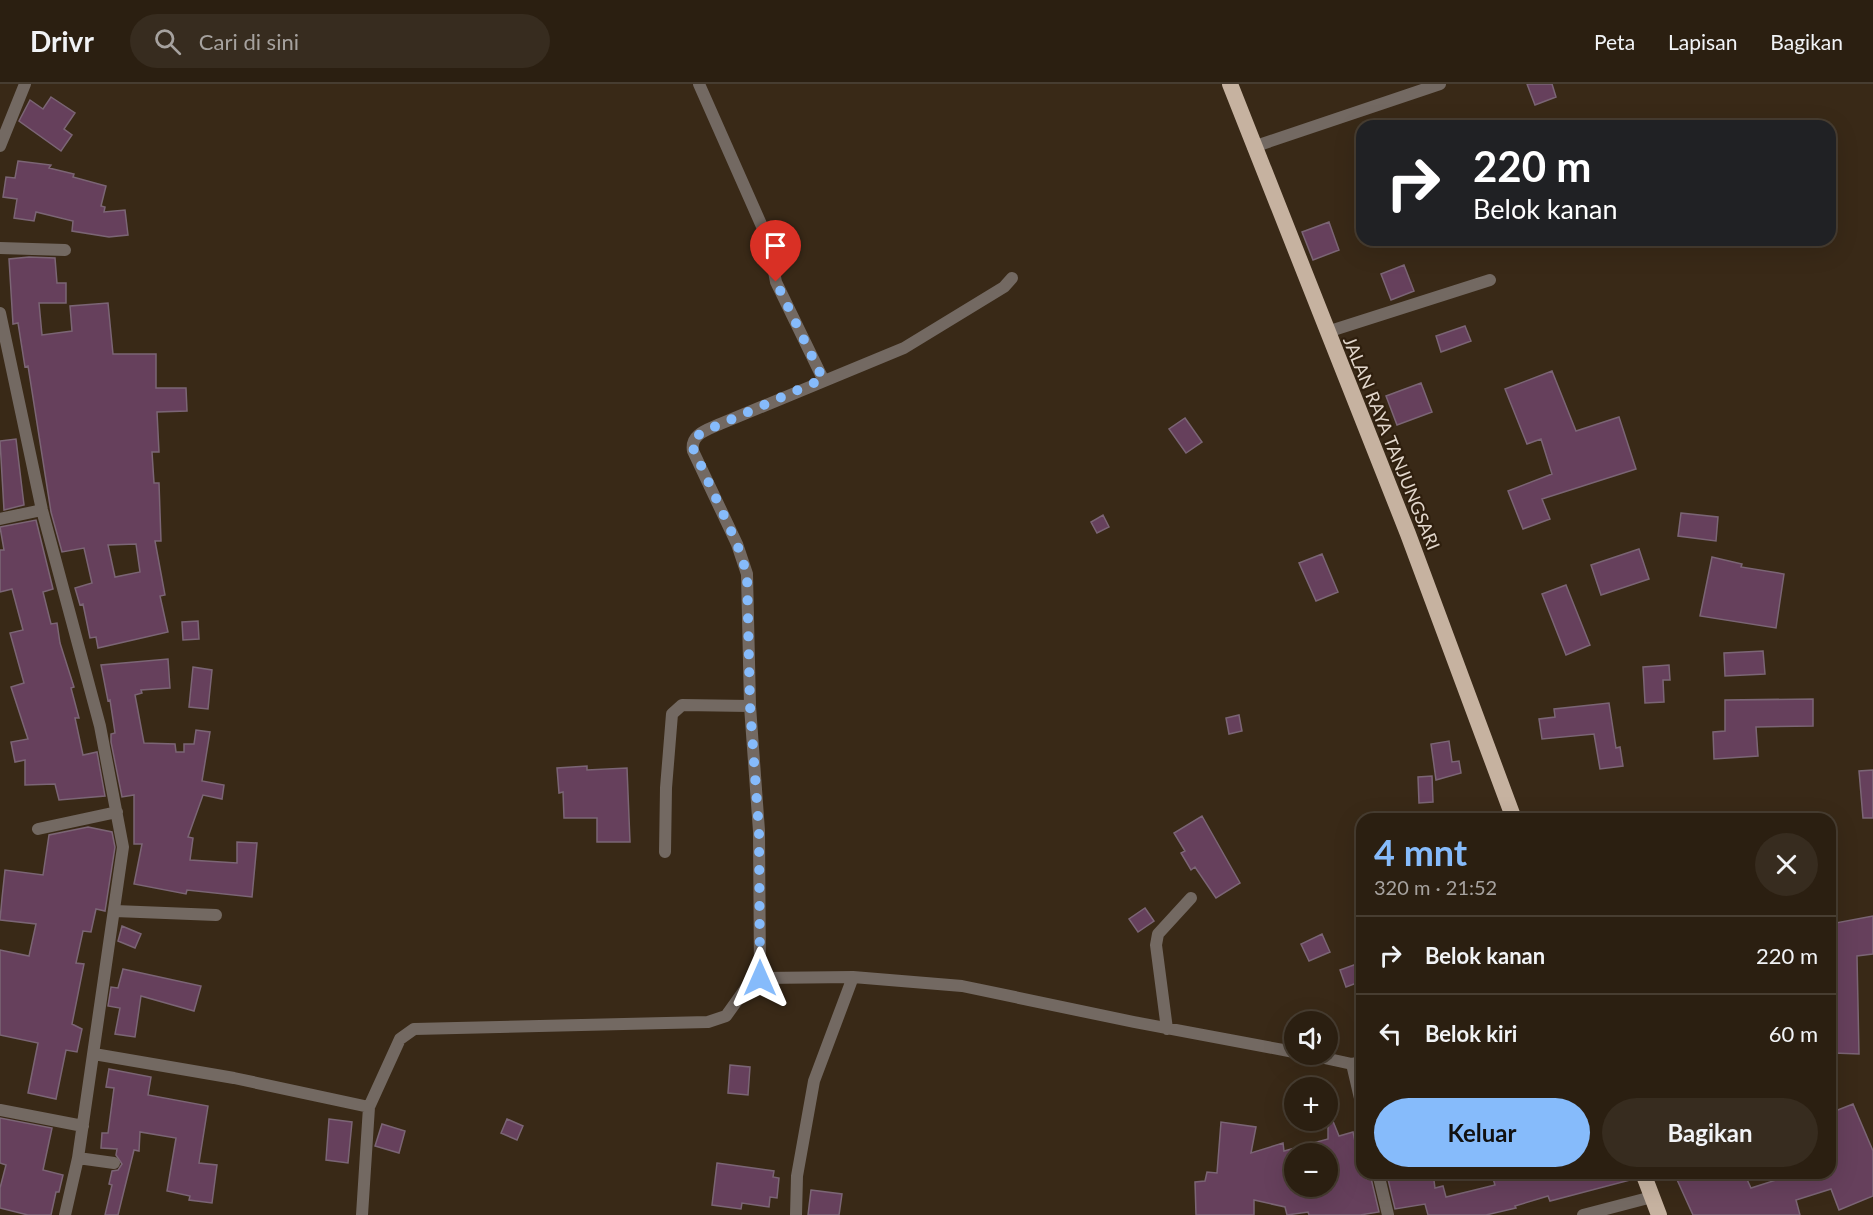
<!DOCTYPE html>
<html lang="id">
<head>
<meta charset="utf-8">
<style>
	:root { --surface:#2b1f11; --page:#372c1f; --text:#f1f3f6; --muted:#a6a29f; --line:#473d31; --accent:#86bbfb }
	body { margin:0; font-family:Lato,sans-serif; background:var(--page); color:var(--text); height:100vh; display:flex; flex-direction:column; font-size:22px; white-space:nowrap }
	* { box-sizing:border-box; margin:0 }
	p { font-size:20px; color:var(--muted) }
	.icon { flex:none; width:33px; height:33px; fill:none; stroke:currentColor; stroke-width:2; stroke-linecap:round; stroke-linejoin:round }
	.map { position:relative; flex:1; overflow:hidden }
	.sheet { position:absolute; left:1356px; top:729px; width:480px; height:366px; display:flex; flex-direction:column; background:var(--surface); border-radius:18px; box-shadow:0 6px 24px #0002,0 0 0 2px var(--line) }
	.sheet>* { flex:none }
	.hud { position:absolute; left:1356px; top:36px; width:480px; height:126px; border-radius:18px; box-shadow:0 6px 24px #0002,0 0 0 2px var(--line); background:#202124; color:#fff; overflow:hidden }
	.buttons { position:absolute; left:1284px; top:927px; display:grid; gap:12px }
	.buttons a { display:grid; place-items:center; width:54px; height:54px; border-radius:50%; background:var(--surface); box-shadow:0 6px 24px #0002,0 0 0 2px var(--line); font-size:30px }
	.pin { position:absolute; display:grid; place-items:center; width:51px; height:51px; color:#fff; margin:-62px -26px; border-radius:50% 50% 50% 0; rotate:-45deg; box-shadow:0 0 6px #0007 }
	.pin .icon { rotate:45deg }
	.me { position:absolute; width:66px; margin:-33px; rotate:0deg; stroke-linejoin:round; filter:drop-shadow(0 0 4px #0008) }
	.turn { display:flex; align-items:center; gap:21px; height:126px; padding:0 18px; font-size:27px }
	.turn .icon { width:78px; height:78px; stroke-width:2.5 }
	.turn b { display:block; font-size:42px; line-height:51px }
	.round { display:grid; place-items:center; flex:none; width:63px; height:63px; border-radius:32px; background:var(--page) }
	.overview { display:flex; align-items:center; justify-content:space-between; height:102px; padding:0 18px }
	h1 { font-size:36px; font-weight:700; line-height:45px; color:var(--accent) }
	.button { display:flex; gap:12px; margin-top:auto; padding:12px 18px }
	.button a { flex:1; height:69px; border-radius:36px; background:var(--accent); color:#111; font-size:24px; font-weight:700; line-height:69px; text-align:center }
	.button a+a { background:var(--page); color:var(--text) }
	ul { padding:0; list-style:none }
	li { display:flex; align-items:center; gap:18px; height:78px; padding:0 18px; border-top:2px solid var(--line) }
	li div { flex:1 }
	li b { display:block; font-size:22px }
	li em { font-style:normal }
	header { display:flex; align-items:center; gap:36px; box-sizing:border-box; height:84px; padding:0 30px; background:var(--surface); border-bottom:2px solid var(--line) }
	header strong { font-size:28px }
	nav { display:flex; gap:33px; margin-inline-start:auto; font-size:21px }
	.search { width:420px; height:54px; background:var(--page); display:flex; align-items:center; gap:15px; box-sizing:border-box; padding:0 21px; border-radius:33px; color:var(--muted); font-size:22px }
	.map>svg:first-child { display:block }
	.building { fill:#66405c; stroke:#7b6575; stroke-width:1.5; fill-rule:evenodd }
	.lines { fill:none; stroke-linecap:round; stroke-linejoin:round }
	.minor { stroke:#736962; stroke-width:12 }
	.tertiary { stroke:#736962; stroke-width:12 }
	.trunk { stroke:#c6b2a0; stroke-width:16 }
	.route { stroke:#86bbfb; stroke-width:10; stroke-dasharray:0 18 }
	.labels { text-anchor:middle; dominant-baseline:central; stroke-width:4.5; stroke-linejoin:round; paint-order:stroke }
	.street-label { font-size:18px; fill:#e2d7cc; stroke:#2f1f0e }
</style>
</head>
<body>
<header>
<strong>Drivr</strong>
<div class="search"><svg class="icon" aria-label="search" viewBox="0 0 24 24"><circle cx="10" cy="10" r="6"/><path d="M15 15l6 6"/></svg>Cari di sini</div>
<nav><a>Peta</a><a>Lapisan</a><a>Bagikan</a></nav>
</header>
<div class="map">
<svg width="1873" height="1131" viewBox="0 0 1873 1131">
	<rect width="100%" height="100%" fill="#392917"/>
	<path class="building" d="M1527 0H1552L1556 13 1535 21Z
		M51 13 75 29 64 45 72 51 61 67 19 37 30 16 43 25Z
		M18 77 51 81 49 84 74 90 73 93 106 102 101 122 105 123 104 128 125 126 128 151 109 153 72 147 73 137 36 128 34 137 14 134 17 115 3 113 6 93 15 94Z
		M1329 138 1339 166 1313 176 1302 148Z
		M29 173 55 174 57 199H66V219H39L42 251 72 247 70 222 108 219 113 270H156V304H186L187 327 157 328 159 368H152L154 399H159L161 457H155L165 511 160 512 168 548 98 564 96 553 90 554 83 520 80 521 75 504 92 499 84 464 62 468 51 428 28 282 25 283 18 239 13 240 9 175ZM136 460 140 488 115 493 108 461Z
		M1404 181 1414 207 1391 216 1381 190Z
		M1465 242 1471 257 1441 268 1436 252Z
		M1552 287 1576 347 1619 333 1636 385 1542 415 1550 435 1523 445 1508 407 1552 390 1541 355 1527 360 1505 305Z
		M1421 299 1432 328 1397 341 1386 312Z
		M1185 334 1202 358 1186 369 1169 345Z
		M16 355 24 421 4 426 0 357Z
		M1681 429 1718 433 1716 457 1678 452Z
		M1103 431 1109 443 1097 449 1091 438Z
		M36 436 53 505 43 508 51 540 57 539 60 559 74 603 71 604 79 634H75L83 671 97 668 105 712 59 716 55 700 25 701V676L15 678 11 658 28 655 11 603 24 599 10 549 23 546 12 505 0 508V466H4L0 443Z
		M1639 465 1649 495 1601 511 1591 481Z
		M1322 470 1338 508 1316 517 1299 479Z
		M1712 473 1742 480 1741 483 1784 490 1776 544 1700 532Z
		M1566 501 1590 561 1566 571 1542 510Z
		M198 537 199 555 183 556 182 538Z
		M1763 567 1765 590 1725 592 1724 569Z
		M168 575 170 604 141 606 142 609 135 611 144 659 175 660 176 668H184V660H194L196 646 210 648 202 697 224 701 222 715 203 711 188 753 193 754 190 776 237 779V758L257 759 252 813 187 806 186 810 134 800 142 760H134V711L122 713 111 658V650L115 649 110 616 108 617 101 581Z
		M1669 581 1670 596H1663L1664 618 1645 619 1643 583Z
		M193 583 212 586 208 625 189 623Z
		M1813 615V642L1756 643 1758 672 1714 675 1713 648 1725 647V616Z
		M1609 619 1616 664 1620 663 1623 682 1600 685 1594 650 1542 655 1539 635 1555 633 1554 625Z
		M1239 631 1242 647 1229 650 1226 634Z
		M1449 657 1452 678 1459 677 1461 689 1436 696 1431 660Z
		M587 682V686L627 684 630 758H597V734H564L563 708 559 709 557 684Z
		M1873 686V734H1863L1859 687Z
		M1432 692 1433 718 1419 719 1418 693Z
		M1202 732 1240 799 1216 814 1195 783 1191 786 1181 769 1185 767 1174 749Z
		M88 743 112 748 115 763 105 827 96 825 91 848 83 847 76 879 84 880 72 940 82 945 77 968 66 966 56 1015 28 1009 38 959 0 951V866L29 872 36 840 0 836 2 814 5 786 43 791 49 751Z
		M1145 824 1154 837 1138 848 1129 835Z
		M1873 832V870L1857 872 1859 970 1834 969 1830 913V840Z
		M122 842 141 850 135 864 118 857Z
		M1322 850 1330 868 1309 877 1301 860Z
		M1362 878V897L1346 903 1340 886Z
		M123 885 201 902 194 927 141 912 135 953 115 950 120 924 108 922 111 903 118 904Z
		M730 981 750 983 748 1011 728 1009Z
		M109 985 151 993 148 1011 208 1022 199 1079 217 1081 212 1119 189 1116 190 1112 167 1107 176 1054 140 1048 139 1067 134 1066 118 1131H105L112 1101 109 1100 112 1087 118 1086 122 1080 116 1071 117 1065 101 1064 102 1049H108L114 1004 106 1003Z
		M1853 1020 1873 1067V1112L1839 1126 1831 1105 1796 1116 1800 1131H1693L1674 1089H1744L1751 1104 1798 1089H1830V1029Z
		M1328 1025 1339 1052 1353 1048 1358 1072 1362 1070V1089H1366L1367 1095 1371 1094 1379 1128 1360 1131H1309L1308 1128 1287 1131 1285 1123 1254 1116V1131H1196L1195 1098 1205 1097 1207 1088 1217 1089 1221 1038 1256 1043 1251 1069 1283 1059 1284 1067 1328 1055ZM1294 1070H1328V1102H1294Z
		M0 1034 52 1044 43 1086 63 1091 59 1108H56L51 1131H28L0 1124V1104L6 1081 0 1079Z
		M329 1035 352 1038 348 1079 326 1076Z
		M507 1035 523 1042 517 1056 501 1049Z
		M382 1040 405 1047 399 1069 375 1062Z
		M717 1079 774 1087 773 1093 779 1094 777 1114 770 1113 769 1123 742 1119 741 1125 712 1121Z
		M1399 1089H1433L1435 1104 1443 1102 1446 1113 1495 1101 1492 1091 1507 1089H1535L1536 1093 1547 1089H1633L1634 1095 1550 1117 1548 1112 1515 1122 1516 1124 1486 1131H1428L1425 1120 1395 1125 1387 1091Z
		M811 1106 842 1110 839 1131H808Z"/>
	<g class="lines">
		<path class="minor" d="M699 0 768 156 776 198 823 295
			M0 62 25 0
			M0 164 65 166
			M0 229 42 426 100 642 123 763 78 1074 65 1131
			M1327 248 1490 196
			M0 435 42 426
			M38 745 117 728
			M665 768 666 704 672 630 682 621 750 622
			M115 827 216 831
			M760 894 759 747 750 622 747 490 737 460 693 367C690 350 707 346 720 340L904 264 1004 203 1012 194
			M1167 945 1156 861 1158 850 1191 814
			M94 970 234 994 369 1023 400 955 414 945 708 938 726 932 746 904 760 894 853 893 962 902 1134 938 1294 968
			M1306 970 1352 980 1362 978
			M1352 980 1362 1023
			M0 1026 83 1042
			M78 1074 114 1079
			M1378 1089 1388 1131
			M362 1131 369 1023
			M796 1131 797 1092 814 997 853 893
			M1583 1131 1652 1113"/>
		<path class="tertiary" d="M1253 63 1440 0"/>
		<path class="trunk" d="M1230 0 1408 450 1514 735
			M1643 1089 1659 1131"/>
	</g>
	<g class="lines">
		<path class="route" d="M760 894 759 747 750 622 747 490 737 460 692 362 694 354 705 347 823 295 776 198"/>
	</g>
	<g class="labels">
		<g class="street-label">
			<text transform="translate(1392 359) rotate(68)">JALAN RAYA TANJUNGSARI</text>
		</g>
	</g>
</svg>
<div class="buttons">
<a><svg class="icon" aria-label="sound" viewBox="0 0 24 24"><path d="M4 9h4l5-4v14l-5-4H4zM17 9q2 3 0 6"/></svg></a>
<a>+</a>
<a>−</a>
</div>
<div class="pin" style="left:776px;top:198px;background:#d93025"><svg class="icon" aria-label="arrive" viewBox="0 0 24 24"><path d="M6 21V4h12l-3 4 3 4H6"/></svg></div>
<svg class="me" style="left:760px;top:894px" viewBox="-20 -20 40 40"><path d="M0-17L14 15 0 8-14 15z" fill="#86bbfb" stroke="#fff" stroke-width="4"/></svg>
<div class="hud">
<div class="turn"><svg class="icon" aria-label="right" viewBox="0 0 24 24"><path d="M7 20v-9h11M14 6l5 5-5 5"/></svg><div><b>220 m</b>Belok kanan</div></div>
</div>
<section class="sheet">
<div class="overview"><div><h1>4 mnt</h1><p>320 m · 21:52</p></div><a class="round"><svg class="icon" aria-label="close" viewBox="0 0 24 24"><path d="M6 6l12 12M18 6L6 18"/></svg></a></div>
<ul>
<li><svg class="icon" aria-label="right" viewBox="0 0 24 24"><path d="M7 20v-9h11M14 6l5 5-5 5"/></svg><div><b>Belok kanan</b></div><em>220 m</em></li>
<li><svg class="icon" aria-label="left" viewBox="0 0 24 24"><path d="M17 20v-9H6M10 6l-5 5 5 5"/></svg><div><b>Belok kiri</b></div><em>60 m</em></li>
</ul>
<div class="button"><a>Keluar</a><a>Bagikan</a></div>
</section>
</div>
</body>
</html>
